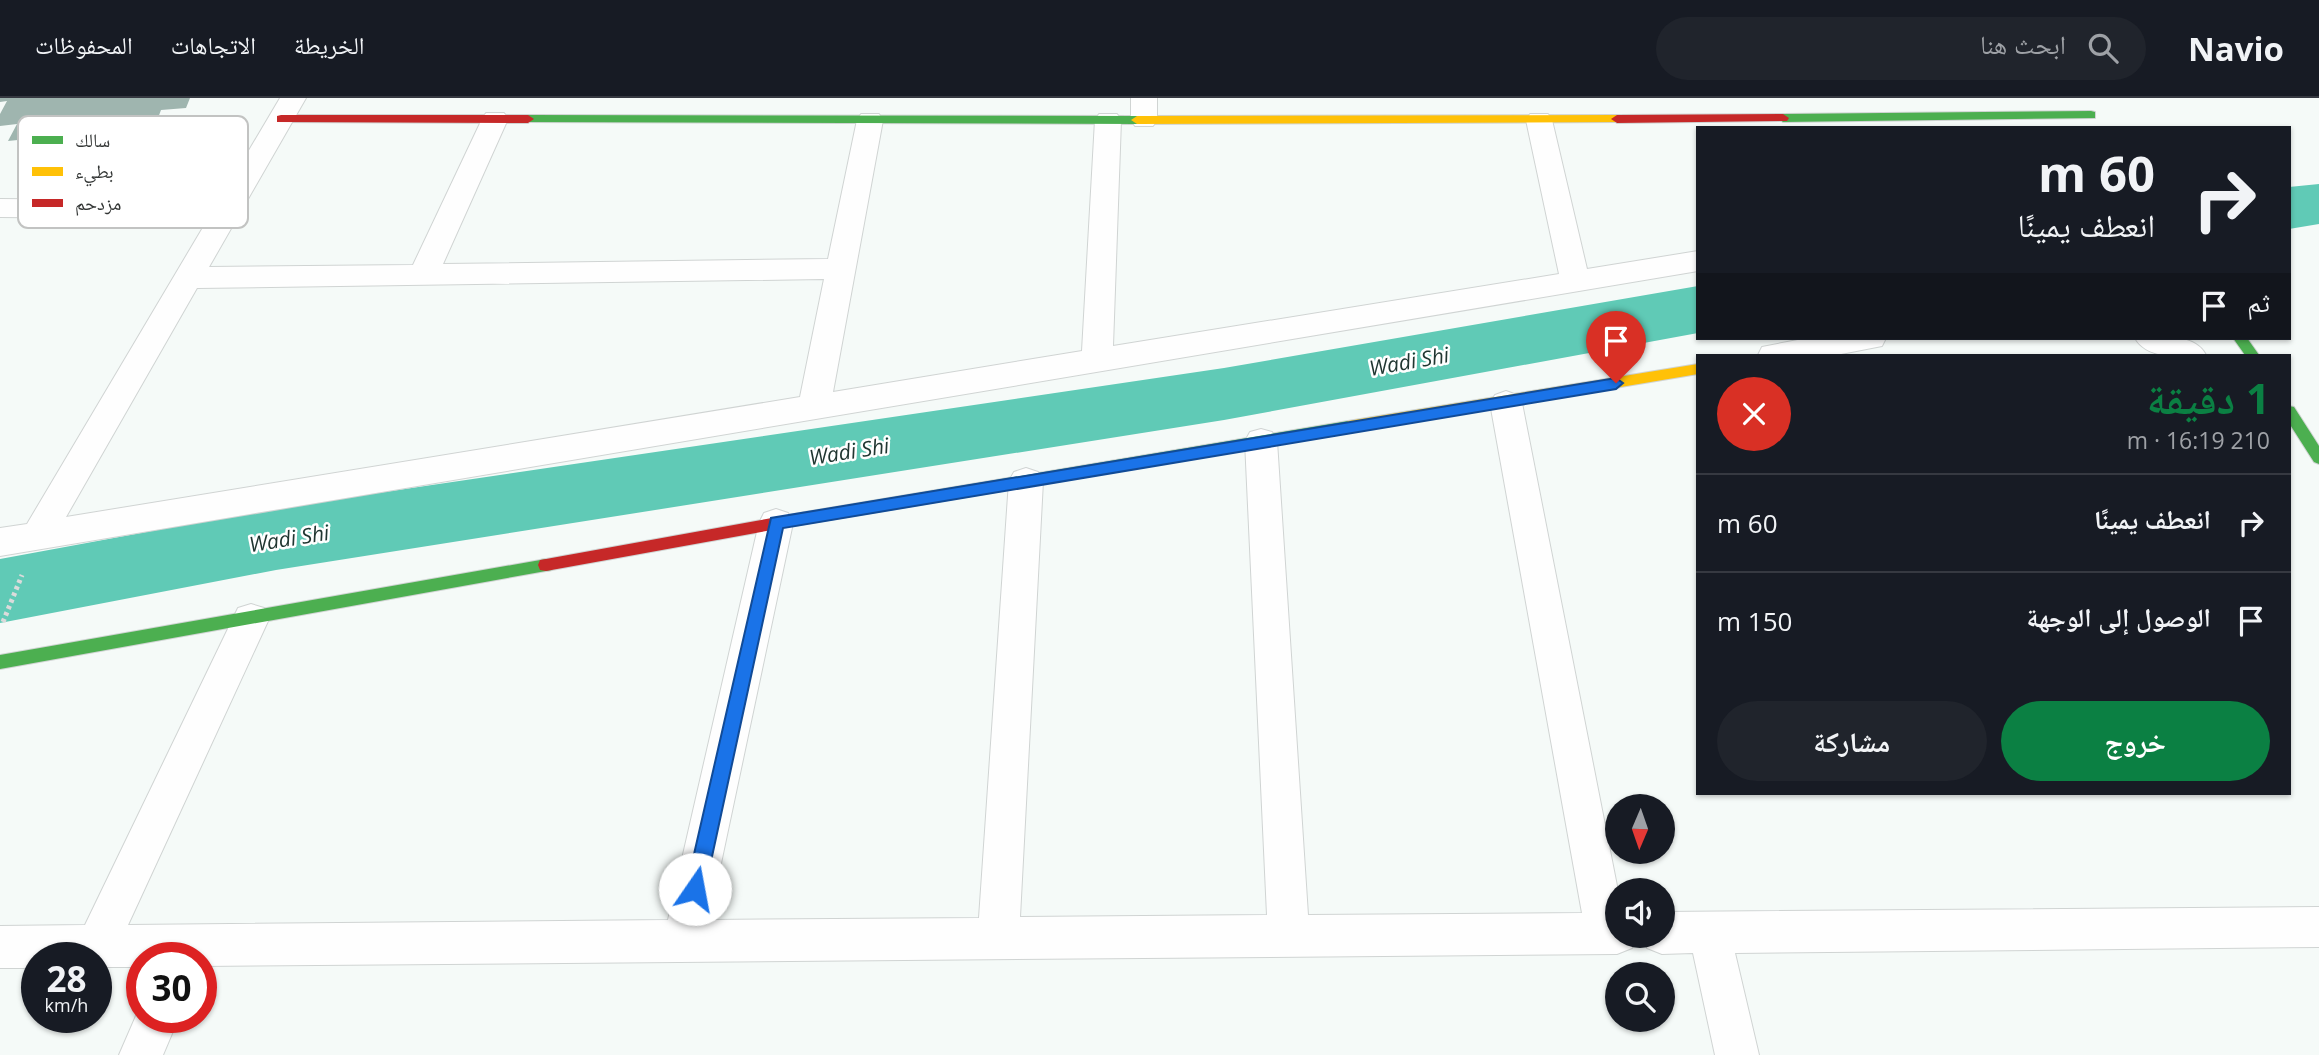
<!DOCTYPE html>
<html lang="ar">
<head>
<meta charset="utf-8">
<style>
	:root { --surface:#171b24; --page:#20242c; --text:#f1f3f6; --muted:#9ea1a6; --line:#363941; --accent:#0b8043 }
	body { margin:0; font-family:"Open Sans","Noto Naskh Arabic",sans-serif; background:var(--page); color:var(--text); direction:rtl; height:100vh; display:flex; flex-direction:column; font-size:26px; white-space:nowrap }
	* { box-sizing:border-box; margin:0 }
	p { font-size:23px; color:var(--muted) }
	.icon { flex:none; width:38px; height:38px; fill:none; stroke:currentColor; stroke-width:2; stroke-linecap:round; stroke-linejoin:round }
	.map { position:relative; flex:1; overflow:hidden; direction:ltr }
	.panel { position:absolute; left:1696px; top:256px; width:595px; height:441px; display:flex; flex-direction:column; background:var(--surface); border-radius:0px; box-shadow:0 2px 5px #0004; direction:rtl }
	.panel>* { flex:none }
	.guide { position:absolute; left:1696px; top:28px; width:595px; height:214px; border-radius:0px; box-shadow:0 2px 5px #0004; direction:rtl; background:#171b24; color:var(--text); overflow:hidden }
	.needle { width:46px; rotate:182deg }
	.controls { position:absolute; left:1605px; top:696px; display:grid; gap:14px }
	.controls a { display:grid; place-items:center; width:70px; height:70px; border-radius:50%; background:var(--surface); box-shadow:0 2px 5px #0004; font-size:35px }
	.speed { position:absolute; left:21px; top:844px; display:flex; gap:14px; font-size:35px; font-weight:700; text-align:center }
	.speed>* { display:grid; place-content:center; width:91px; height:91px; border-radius:50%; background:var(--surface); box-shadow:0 2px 5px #0004; line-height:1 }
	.speed small { font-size:18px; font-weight:400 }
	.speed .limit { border:10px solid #d22; background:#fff; color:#111 }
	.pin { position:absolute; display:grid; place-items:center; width:60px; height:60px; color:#fff; margin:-72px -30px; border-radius:50% 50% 50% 0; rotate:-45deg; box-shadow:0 0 7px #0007 }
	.pin .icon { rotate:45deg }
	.me { position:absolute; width:77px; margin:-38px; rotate:12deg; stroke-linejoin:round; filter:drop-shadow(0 0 5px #0008) }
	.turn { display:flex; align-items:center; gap:24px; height:147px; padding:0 21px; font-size:32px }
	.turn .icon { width:91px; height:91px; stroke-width:2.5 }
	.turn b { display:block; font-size:49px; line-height:60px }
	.then { display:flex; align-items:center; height:66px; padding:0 21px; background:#0003; gap:14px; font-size:26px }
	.round { display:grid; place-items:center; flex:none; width:74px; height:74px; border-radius:37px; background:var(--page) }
	.summary { display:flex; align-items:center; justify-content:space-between; height:119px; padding:0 21px }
	h1 { font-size:42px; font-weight:700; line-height:52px; color:var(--accent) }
	.primary-button { display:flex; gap:14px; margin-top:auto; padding:14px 21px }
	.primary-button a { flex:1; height:80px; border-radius:42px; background:var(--accent); color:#fff; font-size:28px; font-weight:700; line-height:80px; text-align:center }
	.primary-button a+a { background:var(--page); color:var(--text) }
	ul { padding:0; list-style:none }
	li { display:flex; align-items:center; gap:21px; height:98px; padding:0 21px; border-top:2px solid var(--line) }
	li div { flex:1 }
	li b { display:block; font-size:26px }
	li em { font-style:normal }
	header { display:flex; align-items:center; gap:42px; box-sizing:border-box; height:98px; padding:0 35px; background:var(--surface); border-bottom:2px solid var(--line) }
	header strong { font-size:33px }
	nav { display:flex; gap:38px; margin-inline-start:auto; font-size:24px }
	.search { width:490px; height:63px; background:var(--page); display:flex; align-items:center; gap:18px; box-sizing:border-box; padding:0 24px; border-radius:38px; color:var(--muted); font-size:26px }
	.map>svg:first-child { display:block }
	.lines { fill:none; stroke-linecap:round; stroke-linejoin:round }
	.river { fill:#60cab6; fill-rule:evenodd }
	.building { fill:#9fb5af }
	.street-casing { stroke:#d0d4d3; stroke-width:2 }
	.fast-casing { stroke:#d0d4d3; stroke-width:2 }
	.slow-casing { stroke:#d0d4d3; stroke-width:2 }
	.jam-casing { stroke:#d0d4d3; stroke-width:2 }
	.path { stroke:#dbdbdb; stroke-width:5; stroke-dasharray:3.5 3.5; stroke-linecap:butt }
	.street { fill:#fefefe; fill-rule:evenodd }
	.fast { fill:#4caf50; fill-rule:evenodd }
	.slow { fill:#ffc107; fill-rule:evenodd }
	.jam { fill:#c62828; fill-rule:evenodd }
	.route { fill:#1a73e8; stroke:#114b97; stroke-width:2 }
	.labels { text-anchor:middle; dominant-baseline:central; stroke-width:5; stroke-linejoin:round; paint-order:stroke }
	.water-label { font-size:21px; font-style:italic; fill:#203631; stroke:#fff }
	.key { fill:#fff; stroke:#c2c3c2; stroke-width:2 }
	.key-label { font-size:19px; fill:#333635 }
</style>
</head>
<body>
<header>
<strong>Navio</strong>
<div class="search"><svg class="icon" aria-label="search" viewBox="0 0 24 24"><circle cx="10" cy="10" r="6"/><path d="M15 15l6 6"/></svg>ابحث هنا</div>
<nav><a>الخريطة</a><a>الاتجاهات</a><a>المحفوظات</a></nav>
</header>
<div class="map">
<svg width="2319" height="957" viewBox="0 0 2319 957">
	<rect width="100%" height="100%" fill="#f5faf8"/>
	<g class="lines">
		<path class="river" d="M2319 86V126L2289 131V89Z
			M1698 188V235L1224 322 276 472 0 525V461L276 410 1224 270Z"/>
	</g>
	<path class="building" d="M0 0H190L186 10 161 12 155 28 8 43 17 26 0 28V16L7 3 0 4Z"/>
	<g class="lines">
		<defs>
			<path id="street" d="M280 0H306L209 169 413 167 482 21 486 15H504L508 21 443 166 828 161 857 22 861 16H879L883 22 833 294 1082 253 1095 22 1099 16H1117L1121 22 1113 248 1559 176 1526 22 1530 16H1548L1552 22 1587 171 1698 153V173L0 458V430L27 426 208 121 0 119V101L219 103ZM824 181 800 299 66 419 197 190Z
				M1131 0H1157V22L1153 28H1135L1131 22Z
				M1808 240H1886L1882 248 1836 257H1758L1762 249Z
				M2135 240C2157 239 2194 234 2206 257 2184 258 2148 263 2135 240Z
				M1506 293 1517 297 1522 305 1618 793 1617 838H1636L1632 850 1617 856 201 868V859H142V869H96V859H37V870H0V828L85 827 238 510 251 506 264 510 269 521 128 827 668 822 759 425 764 415 776 411 788 415 793 425 709 822 979 820 1009 383 1014 374 1026 370 1038 374 1043 383 1020 819 1267 817 1245 343 1250 334 1261 331 1272 334 1277 343 1308 817 1582 815 1490 305 1495 297Z
				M2319 809V849L1735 855 1759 957H1715L1693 855 1662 856 1647 850 1643 838H1662V814Z
				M142 904V919H179L163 957H119Z"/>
			<path id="fast" d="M2091 13 2095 14V20L1783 24 1777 20 1783 16Z
				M528 17 1137 18 1143 22 1137 26 524 24V18Z
				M2233 240H2247L2259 257H2245Z
				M2289 308 2294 309 2319 348V366L2314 364 2289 325Z
				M1348 323 1355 329 1348 335 805 426 800 424 797 420 800 416 805 414Z
				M546 461 552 462 554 467 552 472 546 473 0 571V557Z"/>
			<path id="slow" d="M1617 17 1623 21 1621 24 1137 26 1131 22 1137 18Z
				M1698 266V276L1348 335 1341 329 1348 323Z"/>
			<path id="jam" d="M1783 16 1789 20 1787 23 1617 25 1611 21 1617 17Z
				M281 17H528L534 21 528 25 277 24V18Z
				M805 414 810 416 813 420 810 424 805 426 546 473 540 472 538 467 540 462 546 461Z"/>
		</defs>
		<use href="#street" class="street-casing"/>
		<use href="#fast" class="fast-casing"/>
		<use href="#slow" class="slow-casing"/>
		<use href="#jam" class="jam-casing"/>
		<path class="path" d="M3 524 22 477"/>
		<use href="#street" class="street"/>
		<use href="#fast" class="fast"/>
		<use href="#slow" class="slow"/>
		<use href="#jam" class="jam"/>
	</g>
	<path class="route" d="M1616 280 1623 285 1616 291 783 430 705 791 702 797 695 800 689 797 686 791 771 420Z"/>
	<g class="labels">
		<g class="water-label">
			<text transform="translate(1409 263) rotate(-10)">Wadi Shi</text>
			<text transform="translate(849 353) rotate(-9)">Wadi Shi</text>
			<text transform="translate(289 440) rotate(-9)">Wadi Shi</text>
		</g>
	</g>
	<rect x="18" y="18" width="230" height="112" rx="10" class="key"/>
	<rect x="32" y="38" width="31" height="8" fill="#4caf50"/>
	<rect x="32" y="69" width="31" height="9" fill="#ffc107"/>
	<rect x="32" y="101" width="31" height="8" fill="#c62828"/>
	<g class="key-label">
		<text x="75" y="49">سالك</text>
		<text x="75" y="80">بطيء</text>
		<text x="75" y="112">مزدحم</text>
	</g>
</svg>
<div class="controls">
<a><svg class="needle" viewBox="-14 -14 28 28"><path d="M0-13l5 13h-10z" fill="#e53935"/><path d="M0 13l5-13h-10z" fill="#9ea1a6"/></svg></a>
<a><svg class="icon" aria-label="sound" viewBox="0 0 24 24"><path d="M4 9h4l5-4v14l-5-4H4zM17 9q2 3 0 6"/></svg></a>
<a><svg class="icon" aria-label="search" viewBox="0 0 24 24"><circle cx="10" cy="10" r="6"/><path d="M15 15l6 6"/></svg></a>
</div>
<div class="speed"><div>28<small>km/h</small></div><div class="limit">30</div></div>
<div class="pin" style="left:1616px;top:285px;background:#d93025"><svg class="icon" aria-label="arrive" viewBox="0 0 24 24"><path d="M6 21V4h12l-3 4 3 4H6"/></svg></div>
<svg class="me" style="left:695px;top:791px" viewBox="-20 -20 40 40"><circle r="19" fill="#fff"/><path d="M0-13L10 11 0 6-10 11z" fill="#1a73e8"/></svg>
<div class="guide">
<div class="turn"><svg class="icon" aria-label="right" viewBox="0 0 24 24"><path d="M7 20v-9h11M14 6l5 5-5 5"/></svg><div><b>60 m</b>انعطف يمينًا</div></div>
<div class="then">ثم<svg class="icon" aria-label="arrive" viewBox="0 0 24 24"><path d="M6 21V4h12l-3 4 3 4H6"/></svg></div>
</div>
<section class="panel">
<div class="summary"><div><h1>1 دقيقة</h1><p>210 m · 16:19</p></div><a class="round" style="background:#d93025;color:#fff"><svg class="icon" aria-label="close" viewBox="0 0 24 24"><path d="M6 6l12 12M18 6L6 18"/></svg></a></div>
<ul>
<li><svg class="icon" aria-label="right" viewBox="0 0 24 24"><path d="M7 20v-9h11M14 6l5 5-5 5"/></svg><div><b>انعطف يمينًا</b></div><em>60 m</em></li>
<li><svg class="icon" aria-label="arrive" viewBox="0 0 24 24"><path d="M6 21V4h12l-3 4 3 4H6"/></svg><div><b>الوصول إلى الوجهة</b></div><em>150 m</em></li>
</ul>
<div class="primary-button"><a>خروج</a><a>مشاركة</a></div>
</section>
</div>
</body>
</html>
